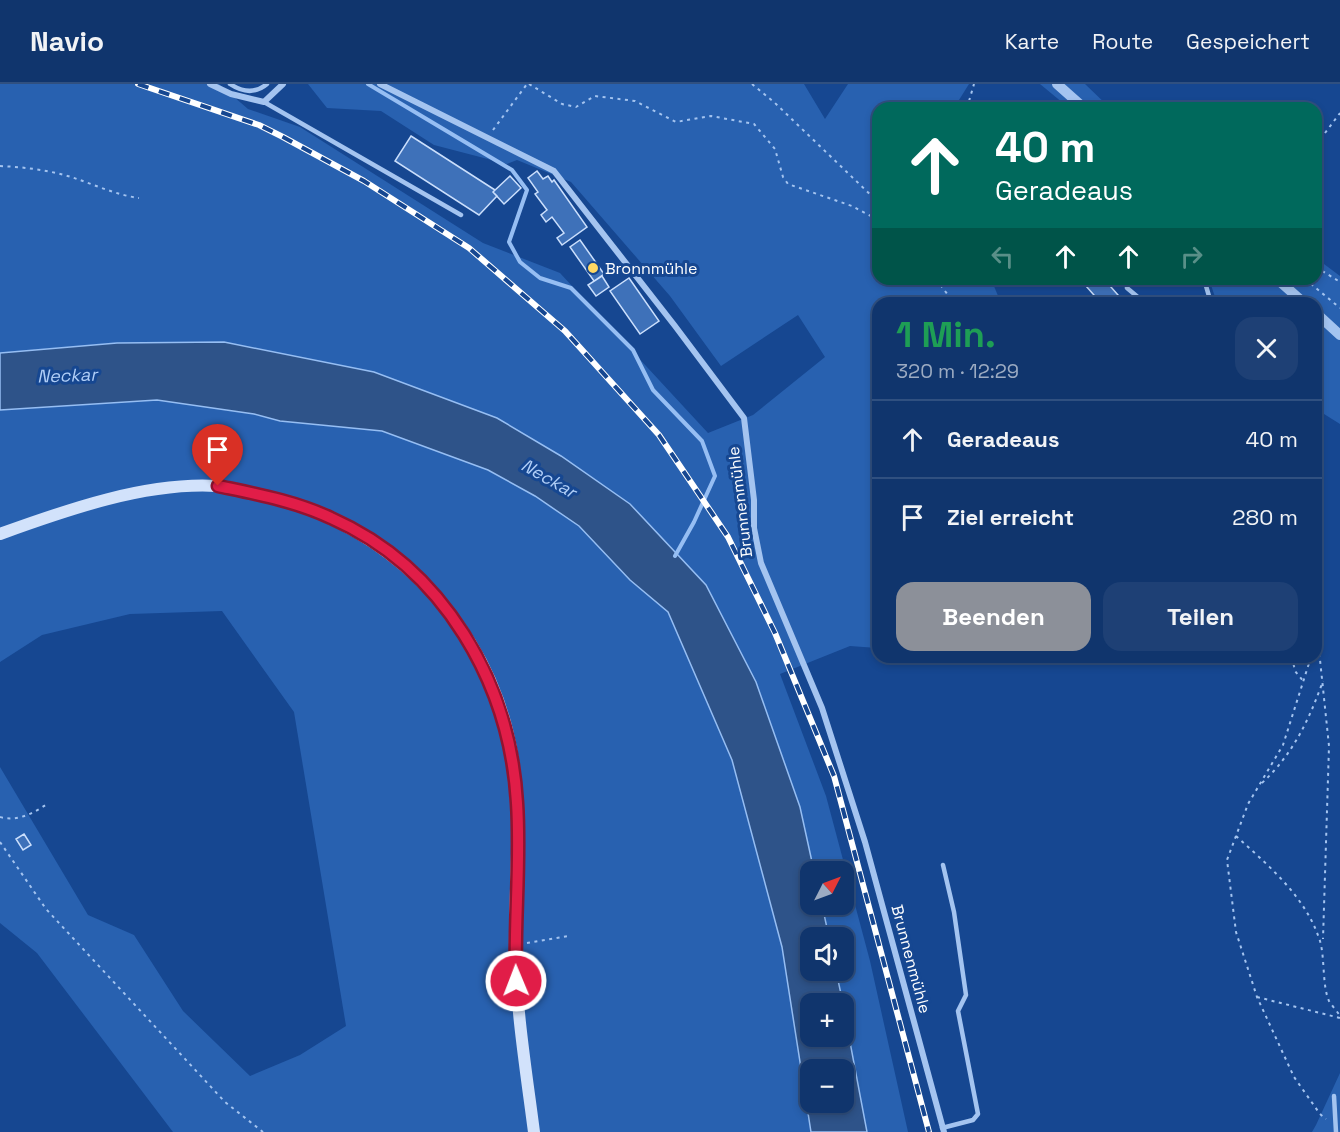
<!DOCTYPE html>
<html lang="de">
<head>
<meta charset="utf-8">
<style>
	:root { --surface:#10356d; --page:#1e4075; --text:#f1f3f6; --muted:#9cabc2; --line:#305080; --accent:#8c9099 }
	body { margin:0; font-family:"Space Grotesk",sans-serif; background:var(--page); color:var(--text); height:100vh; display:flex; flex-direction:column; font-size:22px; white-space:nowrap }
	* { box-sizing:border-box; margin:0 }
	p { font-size:20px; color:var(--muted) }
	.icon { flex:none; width:33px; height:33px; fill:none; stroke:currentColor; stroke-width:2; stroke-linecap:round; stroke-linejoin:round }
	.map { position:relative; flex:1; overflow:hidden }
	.drawer { position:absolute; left:872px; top:213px; width:450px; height:366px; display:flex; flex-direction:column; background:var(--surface); border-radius:18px; box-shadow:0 3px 9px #0003,0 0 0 2px var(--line) }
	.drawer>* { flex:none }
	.banner { position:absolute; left:872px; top:18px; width:450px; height:183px; border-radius:18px; box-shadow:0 3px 9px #0003,0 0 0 2px var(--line); background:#00695c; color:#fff; overflow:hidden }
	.needle { width:39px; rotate:48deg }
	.tools { position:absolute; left:800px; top:777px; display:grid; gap:12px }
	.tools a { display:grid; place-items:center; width:54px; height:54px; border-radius:12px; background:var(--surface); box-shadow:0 3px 9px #0003,0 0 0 2px var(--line); font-size:30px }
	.pin { position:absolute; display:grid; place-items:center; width:51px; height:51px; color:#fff; margin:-62px -26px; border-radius:50% 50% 50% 0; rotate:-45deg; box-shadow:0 0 6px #0007 }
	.pin .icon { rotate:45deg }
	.me { position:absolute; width:66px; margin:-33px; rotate:359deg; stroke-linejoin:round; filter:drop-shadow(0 0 4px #0008) }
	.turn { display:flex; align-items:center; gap:21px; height:126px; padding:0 24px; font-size:27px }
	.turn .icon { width:78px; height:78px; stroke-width:2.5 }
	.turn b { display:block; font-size:42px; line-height:51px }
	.lanes { display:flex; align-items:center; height:57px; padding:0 24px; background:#0003; justify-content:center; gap:30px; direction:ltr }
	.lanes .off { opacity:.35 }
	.round { display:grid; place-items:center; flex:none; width:63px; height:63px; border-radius:18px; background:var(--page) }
	.summary { display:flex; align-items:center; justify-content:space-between; height:102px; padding:0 24px }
	h1 { font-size:36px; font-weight:700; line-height:45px; color:#1e9e55 }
	.cta { display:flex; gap:12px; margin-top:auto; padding:12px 24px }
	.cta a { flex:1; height:69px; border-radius:18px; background:var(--accent); color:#fff; font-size:24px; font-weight:700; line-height:69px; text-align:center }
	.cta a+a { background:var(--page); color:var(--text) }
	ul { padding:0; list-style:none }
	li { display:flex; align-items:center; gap:18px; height:78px; padding:0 24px; border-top:2px solid var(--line) }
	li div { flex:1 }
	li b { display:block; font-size:22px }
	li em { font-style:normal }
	header { display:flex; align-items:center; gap:36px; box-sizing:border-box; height:84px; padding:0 30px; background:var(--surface); border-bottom:2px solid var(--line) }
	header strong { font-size:28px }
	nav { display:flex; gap:33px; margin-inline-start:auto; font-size:21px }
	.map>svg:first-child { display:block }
	.green { fill:#2861b0 }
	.water { fill:#2e5389; stroke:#96bef3; stroke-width:1.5; fill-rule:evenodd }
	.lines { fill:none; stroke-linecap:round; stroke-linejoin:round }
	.stream { stroke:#96bef3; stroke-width:4 }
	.building { fill:#3e71b9; stroke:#cbdffc; stroke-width:1.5 }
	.path { stroke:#a4c4f0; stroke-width:2; stroke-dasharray:3 4.5; stroke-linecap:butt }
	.service { stroke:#a4c4f0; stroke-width:4.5 }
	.minor { stroke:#a4c4f0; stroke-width:6 }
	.tertiary { stroke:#a4c4f0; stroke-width:10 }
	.secondary { stroke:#d2e2fb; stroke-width:12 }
	.rail-casing { stroke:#fff; stroke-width:6 }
	.rail { stroke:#164791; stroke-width:4; stroke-dasharray:11; stroke-linecap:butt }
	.route-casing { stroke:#92132f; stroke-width:15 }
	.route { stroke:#e11d48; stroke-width:10 }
	.poi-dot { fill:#ffd863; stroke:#164791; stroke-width:2 }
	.labels { text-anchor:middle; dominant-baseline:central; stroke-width:6; stroke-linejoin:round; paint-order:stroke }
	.poi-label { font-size:16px; fill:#fff; stroke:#164791; text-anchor:start }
	.street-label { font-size:16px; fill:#fff; stroke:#164791 }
	.water-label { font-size:18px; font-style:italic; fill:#b0cef7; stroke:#164791 }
</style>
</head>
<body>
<header>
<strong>Navio</strong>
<nav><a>Karte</a><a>Route</a><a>Gespeichert</a></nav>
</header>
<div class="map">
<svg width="1340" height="1048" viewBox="0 0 1340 1048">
	<rect width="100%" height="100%" fill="#164791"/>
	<path class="green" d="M0 0H219L248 25 300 43 483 159 560 189 708 349 753 331 825 273 798 231 721 282 670 212 571 98 517 76 507 80 434 61 381 27 327 24 308 0H804L825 35 848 0H969L954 24H878V195H991L1001 219H878L877 564 850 562 780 590 826 712 870 877 908 1048H867L836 887 843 886V854L829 853 822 821 843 820V788L814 787 800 723 756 598 497 334 374 288 224 258 117 259 0 269Z
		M1040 0H1085L1110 24H1069Z
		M1316 174 1340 192V340L1316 325V219H1217L1209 195H1316Z
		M157 316 254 330 280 337 382 347 488 386 535 412 579 442 630 496 668 528 732 676 782 863 811 1048H173L37 869 0 839V683L88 831 134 851 183 927 250 992 300 971 346 942 294 628 222 527 130 530 42 551 0 578V326Z
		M1340 989V1048H1312L1316 1041Z"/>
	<path class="water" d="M224 258 374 288 497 334 561 372 630 420 706 501 756 598 800 723 814 787 810 788V820L822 821 829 853 810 854V886L836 887 843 919 810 920V952H843V921L867 1048H811L782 863 732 676 668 528 630 496 579 442 535 412 488 386 382 347 280 337 254 330 157 316 0 326V269L117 259ZM810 986H843V1018H810Z"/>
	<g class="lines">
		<path class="stream" d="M368 0 512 86 527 106 509 158 520 178 540 194 571 204 633 266 653 306 702 357 715 392 694 438 675 472"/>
	</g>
	<path class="building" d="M411 52 495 106 493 108 497 112 479 131 395 77Z
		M537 87 543 95 548 92 552 98 554 96 587 143 562 161 557 154 564 149 552 133 546 138 541 131 547 126 535 110 538 108 528 94Z
		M510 92 521 104 504 120 493 108Z
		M580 156 604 190 594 197 570 163Z
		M602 192 609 203 596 212 588 201Z
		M629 194 659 237 640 250 610 207Z
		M1093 195H1104L1125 219H1101L1086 202Z
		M24 750 31 761 23 766 16 755Z"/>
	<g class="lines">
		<path class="path" d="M529 0 562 20 576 23 595 12 635 17 676 38 711 32 754 40 775 65 783 93 788 100 852 122 878 136
			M752 0 775 19 878 118
			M967 24 974 0
			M493 46 527 0
			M1316 61 1340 29
			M0 82C24 83 48 86 71 93 93 100 116 111 139 114
			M1316 183 1340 198
			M936 195 954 219
			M1305 195 1340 224
			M1316 526V555
			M1317 547 1329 662 1323 855
			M1292 573 1295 587 1304 598
			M1311 573 1283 661 1248 720 1227 776 1236 848 1257 913 1294 993 1320 1030 1326 1035
			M1262 699C1293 670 1309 636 1323 597
			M0 733C17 738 34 729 47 720
			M1236 752C1269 782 1306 813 1320 857 1325 874 1322 901 1329 917 1332 922 1337 927 1340 932
			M0 758 46 825 225 1018 263 1048
			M527 859 568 852
			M1257 913 1340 934"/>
		<path class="service" d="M230 0C242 8 255 10 267 0
			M264 18 461 131
			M1204 195 1211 219
			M1127 204 1145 219
			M1334 1012 1336 1048
			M942 1044 973 1036 978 1030 958 927 966 911 954 828 943 781"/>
		<path class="minor" d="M210 0 231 10 264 18 283 0
			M380 0 554 87 675 242 744 334 754 416V444L761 479 822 624 865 758 944 1048"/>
		<path class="tertiary" d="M1057 0 1084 24
			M1277 195 1304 219
			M1316 229 1340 251"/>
		<path class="secondary" d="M0 450C66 426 146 398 216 402 231 402 247 408 262 411 380 438 477 527 507 646 525 717 514 790 515 863 516 925 526 986 534 1048"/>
		<defs>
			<path id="rail" d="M138 0 259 41 283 53 364 97 469 164 565 247 659 351 728 453 775 549 834 692 929 1048"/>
		</defs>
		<use href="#rail" class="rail-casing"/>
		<use href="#rail" class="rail"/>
	</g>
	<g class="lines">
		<defs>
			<path id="route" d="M218 402C256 410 295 417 331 434 444 484 510 599 517 719 521 778 514 838 516 897"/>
		</defs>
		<use href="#route" class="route-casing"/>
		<use href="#route" class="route"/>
	</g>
	<circle class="poi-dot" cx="593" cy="184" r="6"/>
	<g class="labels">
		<g class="poi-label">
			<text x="605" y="184">Bronnmühle</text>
		</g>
		<g class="street-label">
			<text transform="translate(740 418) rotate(-97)">Brunnenmühle</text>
			<text transform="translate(911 875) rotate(75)">Brunnenmühle</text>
		</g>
		<g class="water-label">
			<text transform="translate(67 291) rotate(-2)">Neckar</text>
			<text transform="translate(549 394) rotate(30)">Neckar</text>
		</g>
	</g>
</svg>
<div class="tools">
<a><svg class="needle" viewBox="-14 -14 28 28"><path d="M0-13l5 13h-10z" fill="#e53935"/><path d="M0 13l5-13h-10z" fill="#9cabc2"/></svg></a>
<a><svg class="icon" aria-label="sound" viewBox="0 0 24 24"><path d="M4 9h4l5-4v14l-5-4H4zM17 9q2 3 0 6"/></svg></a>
<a>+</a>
<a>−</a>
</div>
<div class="pin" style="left:218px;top:402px;background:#d93025"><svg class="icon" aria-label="arrive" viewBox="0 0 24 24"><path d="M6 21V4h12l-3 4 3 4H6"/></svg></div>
<svg class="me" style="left:516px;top:897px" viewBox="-20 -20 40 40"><circle r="17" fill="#e11d48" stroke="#fff" stroke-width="3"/><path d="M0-11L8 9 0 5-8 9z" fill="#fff"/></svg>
<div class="banner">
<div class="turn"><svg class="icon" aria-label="ahead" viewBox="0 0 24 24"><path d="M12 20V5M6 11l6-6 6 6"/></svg><div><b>40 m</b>Geradeaus</div></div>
<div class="lanes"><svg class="icon off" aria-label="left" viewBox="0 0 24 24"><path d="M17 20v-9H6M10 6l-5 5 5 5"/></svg><svg class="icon" aria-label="ahead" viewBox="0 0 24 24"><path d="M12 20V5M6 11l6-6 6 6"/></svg><svg class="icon" aria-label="ahead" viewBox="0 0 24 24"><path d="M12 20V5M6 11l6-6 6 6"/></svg><svg class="icon off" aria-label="right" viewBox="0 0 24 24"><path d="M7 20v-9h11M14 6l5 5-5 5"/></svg></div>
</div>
<section class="drawer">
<div class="summary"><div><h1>1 Min.</h1><p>320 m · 12:29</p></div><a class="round"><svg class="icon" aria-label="close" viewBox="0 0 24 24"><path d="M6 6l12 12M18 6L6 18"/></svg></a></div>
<ul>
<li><svg class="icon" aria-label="ahead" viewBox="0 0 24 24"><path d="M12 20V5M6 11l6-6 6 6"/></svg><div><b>Geradeaus</b></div><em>40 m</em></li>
<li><svg class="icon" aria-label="arrive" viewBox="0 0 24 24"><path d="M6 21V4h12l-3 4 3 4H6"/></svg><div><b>Ziel erreicht</b></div><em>280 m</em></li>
</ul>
<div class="cta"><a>Beenden</a><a>Teilen</a></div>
</section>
</div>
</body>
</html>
